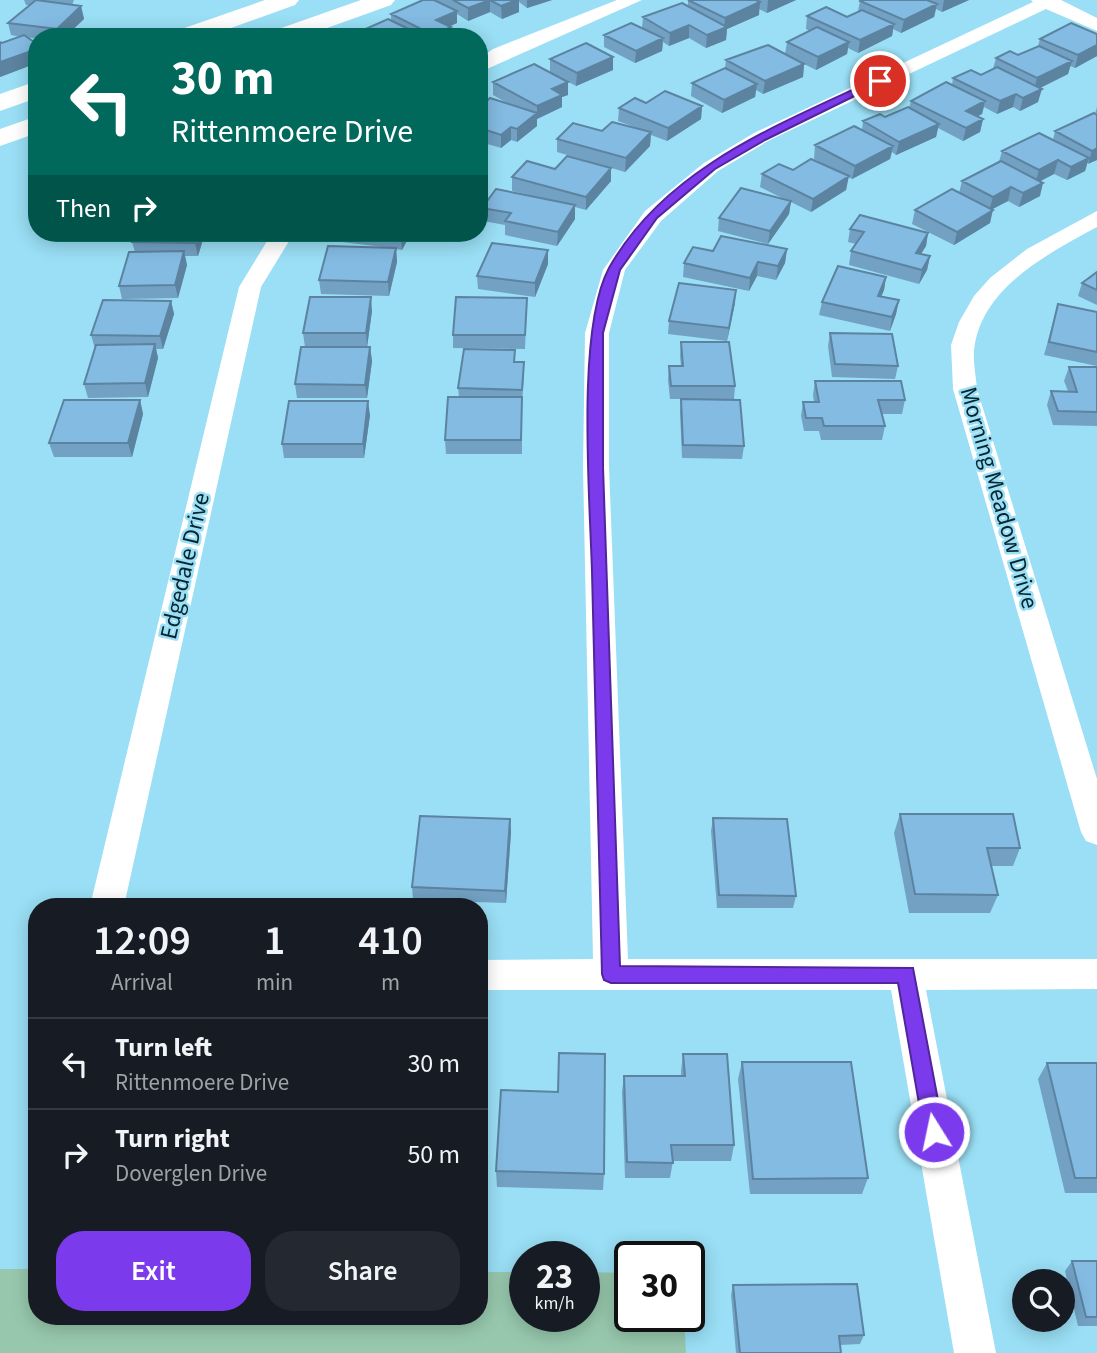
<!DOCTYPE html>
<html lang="en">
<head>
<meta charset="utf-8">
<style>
	:root { --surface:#171b24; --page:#242831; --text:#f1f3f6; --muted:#9ea1a6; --line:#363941; --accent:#7c3aed }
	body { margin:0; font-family:"Source Sans 3",sans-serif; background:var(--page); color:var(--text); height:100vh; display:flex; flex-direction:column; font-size:26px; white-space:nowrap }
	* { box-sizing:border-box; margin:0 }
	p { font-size:23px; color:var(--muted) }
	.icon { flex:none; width:38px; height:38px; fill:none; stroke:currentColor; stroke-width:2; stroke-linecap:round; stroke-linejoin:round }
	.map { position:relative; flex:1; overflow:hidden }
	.sheet { position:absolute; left:28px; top:898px; width:460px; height:427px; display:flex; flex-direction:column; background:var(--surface); border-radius:28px; box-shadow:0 4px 18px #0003 }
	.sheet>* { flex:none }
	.top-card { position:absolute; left:28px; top:28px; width:460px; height:214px; border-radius:28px; box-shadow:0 4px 18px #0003; background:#00695c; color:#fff; overflow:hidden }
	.controls { position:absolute; left:1012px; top:1269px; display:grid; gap:14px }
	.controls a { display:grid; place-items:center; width:63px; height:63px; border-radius:50%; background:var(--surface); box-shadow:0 4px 18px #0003; font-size:35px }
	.speed { position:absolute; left:509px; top:1241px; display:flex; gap:14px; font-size:35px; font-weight:700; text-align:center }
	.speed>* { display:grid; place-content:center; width:91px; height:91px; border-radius:50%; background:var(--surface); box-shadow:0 4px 18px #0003; line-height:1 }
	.speed small { font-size:18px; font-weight:400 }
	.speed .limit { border:4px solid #111; border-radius:10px; background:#fff; color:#111 }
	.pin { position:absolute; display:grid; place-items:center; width:60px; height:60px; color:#fff; margin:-30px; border:4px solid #fff; border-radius:50%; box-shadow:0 2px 7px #0007 }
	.me { position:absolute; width:77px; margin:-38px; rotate:350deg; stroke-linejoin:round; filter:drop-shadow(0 0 5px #0008) }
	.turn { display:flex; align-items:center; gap:24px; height:147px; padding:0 28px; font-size:32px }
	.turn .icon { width:91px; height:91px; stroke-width:2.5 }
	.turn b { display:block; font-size:49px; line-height:60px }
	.then { display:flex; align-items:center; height:66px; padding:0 28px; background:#0003; gap:14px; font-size:26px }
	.eta { display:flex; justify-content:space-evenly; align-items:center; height:119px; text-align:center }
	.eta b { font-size:42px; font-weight:600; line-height:49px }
	.primary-button { display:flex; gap:14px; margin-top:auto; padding:14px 28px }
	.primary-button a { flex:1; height:80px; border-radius:28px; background:var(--accent); color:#fff; font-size:28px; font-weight:600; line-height:80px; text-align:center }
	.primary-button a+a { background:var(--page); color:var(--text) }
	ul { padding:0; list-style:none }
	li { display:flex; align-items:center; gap:21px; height:91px; padding:0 28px; border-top:2px solid var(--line) }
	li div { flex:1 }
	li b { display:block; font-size:26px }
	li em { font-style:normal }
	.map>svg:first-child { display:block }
	.green { fill:#97c8ad }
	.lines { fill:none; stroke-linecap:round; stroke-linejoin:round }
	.street { fill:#fff; fill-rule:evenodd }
	.secondary { fill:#fff; fill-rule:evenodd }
	.wall { fill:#72a1c3 }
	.shaded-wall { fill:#5c839f }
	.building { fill:#84bbe3; stroke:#5c839f; stroke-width:2 }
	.route { fill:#7c3aed; stroke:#51269a; stroke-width:2 }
	.labels { text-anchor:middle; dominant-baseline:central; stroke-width:5; stroke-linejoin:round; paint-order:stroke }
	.street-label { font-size:24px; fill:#08252e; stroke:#9adff5 }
</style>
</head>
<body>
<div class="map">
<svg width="1097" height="1353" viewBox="0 0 1097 1353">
	<rect width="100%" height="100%" fill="#9adff5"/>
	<path class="green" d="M0 1269H37V1316H480V1272H525V1316H584L585 1272 630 1273V1316H684L686 1353H0Z"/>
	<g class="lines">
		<path class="street" d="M617 0H642L480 72V58L493 49Z
			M1031 0H1061L1097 18V31L1046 9 768 141 718 171 661 221 625 270 609 333V467L628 959H1097V989L926 990 996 1353H954L891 990H480V960L593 959 583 467 585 333 603 270 645 211 704 163 754 133 1033 2Z
			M1097 211V227C1049 253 980 288 974 351 973 363 976 376 977 389L1097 779V845L1086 841 1081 832 953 389 951 345 959 322 974 296 990 278 1027 249Z
			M272 233H294L261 287 124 906H90L239 287Z"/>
		<path class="secondary" d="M265 0H299L295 5 206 37H170L173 32Z
			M361 0H395L391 5 302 37H267L270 32Z
			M37 81V98L0 111V94Z
			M37 116V133L0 146V129Z"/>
	</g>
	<path class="wall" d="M24 0H74L72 5 81 6 84 19 65 37H37V39L27 37 37 63 0 77V42L2 43 21 37 11 35 8 23 30 5H26Z
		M423 0H552L527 8 519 2V12L502 19 490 12 468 21 457 14V23L450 26 451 37H352V35L391 21V14Z
		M688 0H796L767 13 759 9V15L727 29 726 40 706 48 689 38 669 46 663 42 662 51 635 63 604 47V35L642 28 643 17 688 6Z
		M861 0H969L942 12 936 9 934 17 901 33 893 29 892 36 858 53 848 48 847 54 816 70 800 62 804 64 803 77 763 94 756 90 755 97 722 113 691 96 692 83 725 68 726 60 785 54 787 42 810 31 806 29 807 16 847 17 858 11 860 1Z
		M1097 34V56L1075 68 1070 66 1068 74 1040 88 1038 102 1020 111 1013 107 997 114 984 107 982 114 977 116 983 119 980 132 963 141 938 128 936 137 896 155 892 152 890 159 852 179 848 177 846 190 811 212 791 202 789 214 768 244 718 231 719 218 786 200 760 187 762 174 793 170 833 169 814 159 815 145 862 130 863 121 885 117 909 108 911 101 952 85 953 78 981 75 993 69 996 58 1018 55 1038 46 1040 39Z
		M613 57V70L576 86 550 72V59Z
		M493 82 568 95 562 97V107L537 119V126L517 142 511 140 501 148 484 143V152L480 158V107L509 104 493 95Z
		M646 103 702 106 701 119 667 141 651 135 650 146 625 172 557 152V139L602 131 637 128 618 121 619 108Z
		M1097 107V160L1087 163 1085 171 1067 180 1054 174 1040 181V196L1019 207 1008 201 992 209 990 223 954 245 912 224 915 210 959 193 962 181 999 162 1002 151 1053 140 1055 131 1095 114Z
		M611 168V181L586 210 575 207V219L557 246 505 235V225L483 221 482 208 545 199 512 191V177L555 169Z
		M850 229 928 233 926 246 921 254 930 256 927 270 919 284 849 265 851 251 856 244 848 242Z
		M205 233 198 256H185L187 265 178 298 122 299 119 286 135 252 132 242Z
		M341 233H411L402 250 396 249 397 262 389 296 321 294 319 280 391 248 342 242Z
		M787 249 785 263 776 280 757 276 749 291 683 277 684 263 713 251Z
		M548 264 535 297 478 289 477 276Z
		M1097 272V305L1078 296 1082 283Z
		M886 277 884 290 881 296 899 300 896 314 890 331 819 315 822 302Z
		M527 298 525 349 453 348V335Z
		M171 301 174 314 163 349H156L158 358 148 397 88 398 84 384 95 349 91 335Z
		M735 303 727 341 668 334 669 321Z
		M1058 304 1097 312V366L1044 355Z
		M372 311 367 347H305L303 333Z
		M830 333 898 366 895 379 832 377 828 346Z
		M681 342 735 386 734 399 744 446 742 459 682 458 680 412 681 399H670L668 380 669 366H681L680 356Z
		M370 347 372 361 367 398H297L295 384Z
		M515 350V362L524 375 522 403V454H446L445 440 459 397 458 388Z
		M1069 367H1097V426L1053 425 1047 405 1051 391H1068L1064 381Z
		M815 381 905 400 902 414H882L885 426 882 440H821L819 431H804L801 416 803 402H814L813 395Z
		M140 400 143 414 132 457H54L49 443Z
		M370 415 364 458H284L282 444Z
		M900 814 1020 848 1013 866H991L998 895 990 913H909L894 833Z
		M713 818 796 896 793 908H717L711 831Z
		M510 819 511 832 506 903 413 900 412 887Z
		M683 1054 734 1145 731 1161H673L670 1178H625L622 1092 624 1076H681V1071Z
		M742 1062 868 1178 862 1194H750L738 1079Z
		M1047 1063H1097V1193H1065L1038 1079Z
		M496 1171 604 1174 603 1190 497 1187Z
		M1072 1261H1097V1326H1078L1065 1271Z
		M733 1285 864 1335 860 1344 840 1345 841 1353H736L731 1295Z"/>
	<path class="shaded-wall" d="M490 0V12L468 21V8Z
		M517 0H519V12L502 19 501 6Z
		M527 0H552L527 8Z
		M768 0H796L767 13Z
		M944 0H969L942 12Z
		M760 2 759 15 727 29 726 40 706 48 707 35 724 28 725 18Z
		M937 4 934 17 901 33 904 20Z
		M81 6 84 19 65 37H58L57 29Z
		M457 11V23L437 32 436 20Z
		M894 24 892 36 858 53 860 40Z
		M689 25V38L669 46 670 33Z
		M451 27V37H434L433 35Z
		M663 38 662 51 635 63 636 51Z
		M849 42 847 54 816 70 818 57Z
		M1097 45V56L1075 68 1078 55Z
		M37 49V63L0 77V62Z
		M613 57V70L576 86 577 73Z
		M1072 61 1068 74 1034 91 1037 78Z
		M804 64 803 77 763 94 765 81Z
		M568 82V95L562 97V107L537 119V126L517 142V129L537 113V106L552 89Z
		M757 84 755 97 722 113 724 100Z
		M1042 89 1038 102 1020 111 1023 98Z
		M1016 94 1013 107 997 114 1000 101Z
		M985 101 982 114 963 124 966 111Z
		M702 106 701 119 667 141 668 128Z
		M983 119 980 132 963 141 966 128Z
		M939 124 936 137 896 155 899 142Z
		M511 127V140L501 148V135Z
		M651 132 650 146 625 172 626 158Z
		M484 139V152L480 158V144Z
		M893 146 890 159 852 179 855 166Z
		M1097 148V160L1088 164 1092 151Z
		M1089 158 1085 171 1067 180 1071 167Z
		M1058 160 1054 174 1035 184 1039 170Z
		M611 168V181L586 210V197Z
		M849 176 846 190 811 212 813 199Z
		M1043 183 1040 196 1019 207 1023 193Z
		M1011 187 1008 201 989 211 993 197Z
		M791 201 789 214 768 244 770 231Z
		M575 205V219L557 246 558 232Z
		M993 210 990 223 954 245 957 232Z
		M198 233H205L198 256 195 243Z
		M403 233H411L402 250 401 236Z
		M928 233 926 246 913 266 916 253Z
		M396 248 397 262 389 296 388 282Z
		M787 249 785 263 776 280 778 266Z
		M548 250V264L535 297V283Z
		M184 251 187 265 178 298 175 285Z
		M930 256 927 270 919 284 922 270Z
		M758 262 757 276 749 291 750 278Z
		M886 277 884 290 876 309 878 296Z
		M736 290 735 303 727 341 729 328Z
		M371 297 372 311 367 347 366 333Z
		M899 300 896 314 890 331 892 317Z
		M171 301 174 314 163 349 160 336Z
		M155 344 158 358 148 397 145 383Z
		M370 347 372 361 367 398 365 385Z
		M140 400 143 414 132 457 128 443Z
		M368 401 370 415 364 458 363 444Z
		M510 819 511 832 506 903 505 891Z
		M482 1054 484 1070 480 1163V1134Z"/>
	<path class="building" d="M36 0 81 6 57 29 8 23Z
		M423 0H434L457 11 436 20 451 27 433 35 391 14Z
		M453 0H490L468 8Z
		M490 0H517L501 6Z
		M688 0H756L760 2 725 18Z
		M861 0H927L937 4 904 20 860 1Z
		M682 3 727 27 707 35 689 25 670 33 643 17Z
		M826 7 847 17 862 10 894 24 860 40 807 16Z
		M388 19 425 37H355L352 35Z
		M631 23 663 38 636 51 604 35Z
		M1071 23 1097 34V45L1078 55 1040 39Z
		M817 27 849 42 818 57 787 42Z
		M24 35 37 44V49L0 62V42L2 43Z
		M586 43 613 57 577 73 550 59Z
		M768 45 804 64 765 81 726 60Z
		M1039 46 1072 61 1037 78 996 58 1010 51 1018 55Z
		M534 64 568 82 552 89 562 95 537 106 493 82Z
		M997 67 1042 89 1023 98 1016 94 1000 101 953 78 971 70 981 75Z
		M725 68 757 84 724 100 692 83Z
		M946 82 985 101 966 111 983 119 966 128 911 101Z
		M665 91 702 106 668 128 619 108 635 98 646 103Z
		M490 98 537 113 517 129 511 127 501 135 480 128V107Z
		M908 107 939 124 899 142 863 121 880 114 885 117Z
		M1094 113 1097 115V148L1092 151 1055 131Z
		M612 122 651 132 626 158 557 139 573 123 602 131Z
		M854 126 893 146 855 166 815 145Z
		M1039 133 1089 158 1071 167 1058 160 1039 170 1002 151Z
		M567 156 611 168 586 197 512 177 527 161 555 169Z
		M811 159 849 176 813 199 762 174 779 164 793 170Z
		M1001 161 1043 183 1023 193 1011 187 993 197 962 181Z
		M741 188 791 201 770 231 719 218Z
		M496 189 575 205 558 232 505 221 511 213 482 208Z
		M952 189 993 210 957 232 915 210Z
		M860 215 928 233 916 253 930 256 922 270 851 251 864 232 850 229Z
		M136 233H198L195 243 132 242Z
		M375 233H403L401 236Z
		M721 236 787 249 778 266 758 262 750 278 684 263 693 247 713 251Z
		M492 243 548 250 535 283 477 276Z
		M328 246 396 248 388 282 319 280Z
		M184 251 175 285 119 286 129 252Z
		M838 266 886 277 878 296 899 300 892 317 822 302Z
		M1097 272V290L1082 283Z
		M679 283 736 290 729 328 669 321Z
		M310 297H371L366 333H303Z
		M456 297 527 298 525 335H453Z
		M103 300 171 301 160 336 91 335Z
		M1058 304 1097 312V352L1049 342Z
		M830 333 892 334 898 366 835 364Z
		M681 342H729L735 386H671L669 366H683Z
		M155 344 145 383 84 384 96 345Z
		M301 347H370L365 385 295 384Z
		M464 349 515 350 514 362H524L522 390 458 388Z
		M1069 367H1097V412L1058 411 1051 391 1077 392Z
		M815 381H901L905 400H878L885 426H824L822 418H806L803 402H819Z
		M448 397H522L521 440H445Z
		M681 399 740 400 744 446 683 445Z
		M64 400H140L128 443H49Z
		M289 401H368L363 444H282Z
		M900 814H1013L1020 848H987L998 895 915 894Z
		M420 816 510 819 505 891 412 887Z
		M713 818 787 819 796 896 719 895Z
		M559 1053 605 1054 604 1174 496 1171 501 1090 558 1092Z
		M480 1054H482L480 1134Z
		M683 1054H727L734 1145H671L673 1163 627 1162 624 1076H685Z
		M742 1062H851L868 1178 753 1179Z
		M1047 1063H1097V1178H1075Z
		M1072 1261H1097V1317H1086Z
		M857 1284 864 1335 839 1336 841 1353H740L733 1285Z"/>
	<path class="route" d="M876 79 885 81 765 140 715 169 657 218 620 270 603 333V467L620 966 913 968 944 1132 941 1139 934 1142 927 1139 924 1132 898 983H611L604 980 602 974C598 840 595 706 592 572 590 499 576 329 609 268 665 168 778 125 876 79Z"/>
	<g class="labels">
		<g class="street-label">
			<text transform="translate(999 498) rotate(74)">Morning Meadow Drive</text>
			<text transform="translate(185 566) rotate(-77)">Edgedale Drive</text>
		</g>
	</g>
</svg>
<div class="controls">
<a><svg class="icon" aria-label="search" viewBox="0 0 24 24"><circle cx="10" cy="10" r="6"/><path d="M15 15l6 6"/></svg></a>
</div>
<div class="speed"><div>23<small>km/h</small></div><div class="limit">30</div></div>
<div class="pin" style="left:880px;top:81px;background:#d93025"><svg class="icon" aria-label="arrive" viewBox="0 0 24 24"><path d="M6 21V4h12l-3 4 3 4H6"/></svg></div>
<svg class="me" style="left:934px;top:1132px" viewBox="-20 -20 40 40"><circle r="17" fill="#7c3aed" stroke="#fff" stroke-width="3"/><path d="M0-11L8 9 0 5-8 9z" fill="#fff"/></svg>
<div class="top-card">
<div class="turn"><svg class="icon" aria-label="left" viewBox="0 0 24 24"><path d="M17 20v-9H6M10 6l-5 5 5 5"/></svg><div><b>30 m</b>Rittenmoere Drive</div></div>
<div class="then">Then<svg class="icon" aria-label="right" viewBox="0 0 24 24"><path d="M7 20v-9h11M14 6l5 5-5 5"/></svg></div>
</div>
<section class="sheet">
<div class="eta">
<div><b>12:09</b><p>Arrival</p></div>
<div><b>1</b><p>min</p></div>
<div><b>410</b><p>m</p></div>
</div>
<ul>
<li><svg class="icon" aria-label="left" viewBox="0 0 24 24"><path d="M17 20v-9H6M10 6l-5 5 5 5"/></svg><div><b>Turn left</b><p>Rittenmoere Drive</p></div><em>30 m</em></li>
<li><svg class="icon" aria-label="right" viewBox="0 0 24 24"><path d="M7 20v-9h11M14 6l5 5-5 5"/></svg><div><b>Turn right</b><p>Doverglen Drive</p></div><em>50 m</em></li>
</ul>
<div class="primary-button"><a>Exit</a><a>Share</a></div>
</section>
</div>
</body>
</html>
